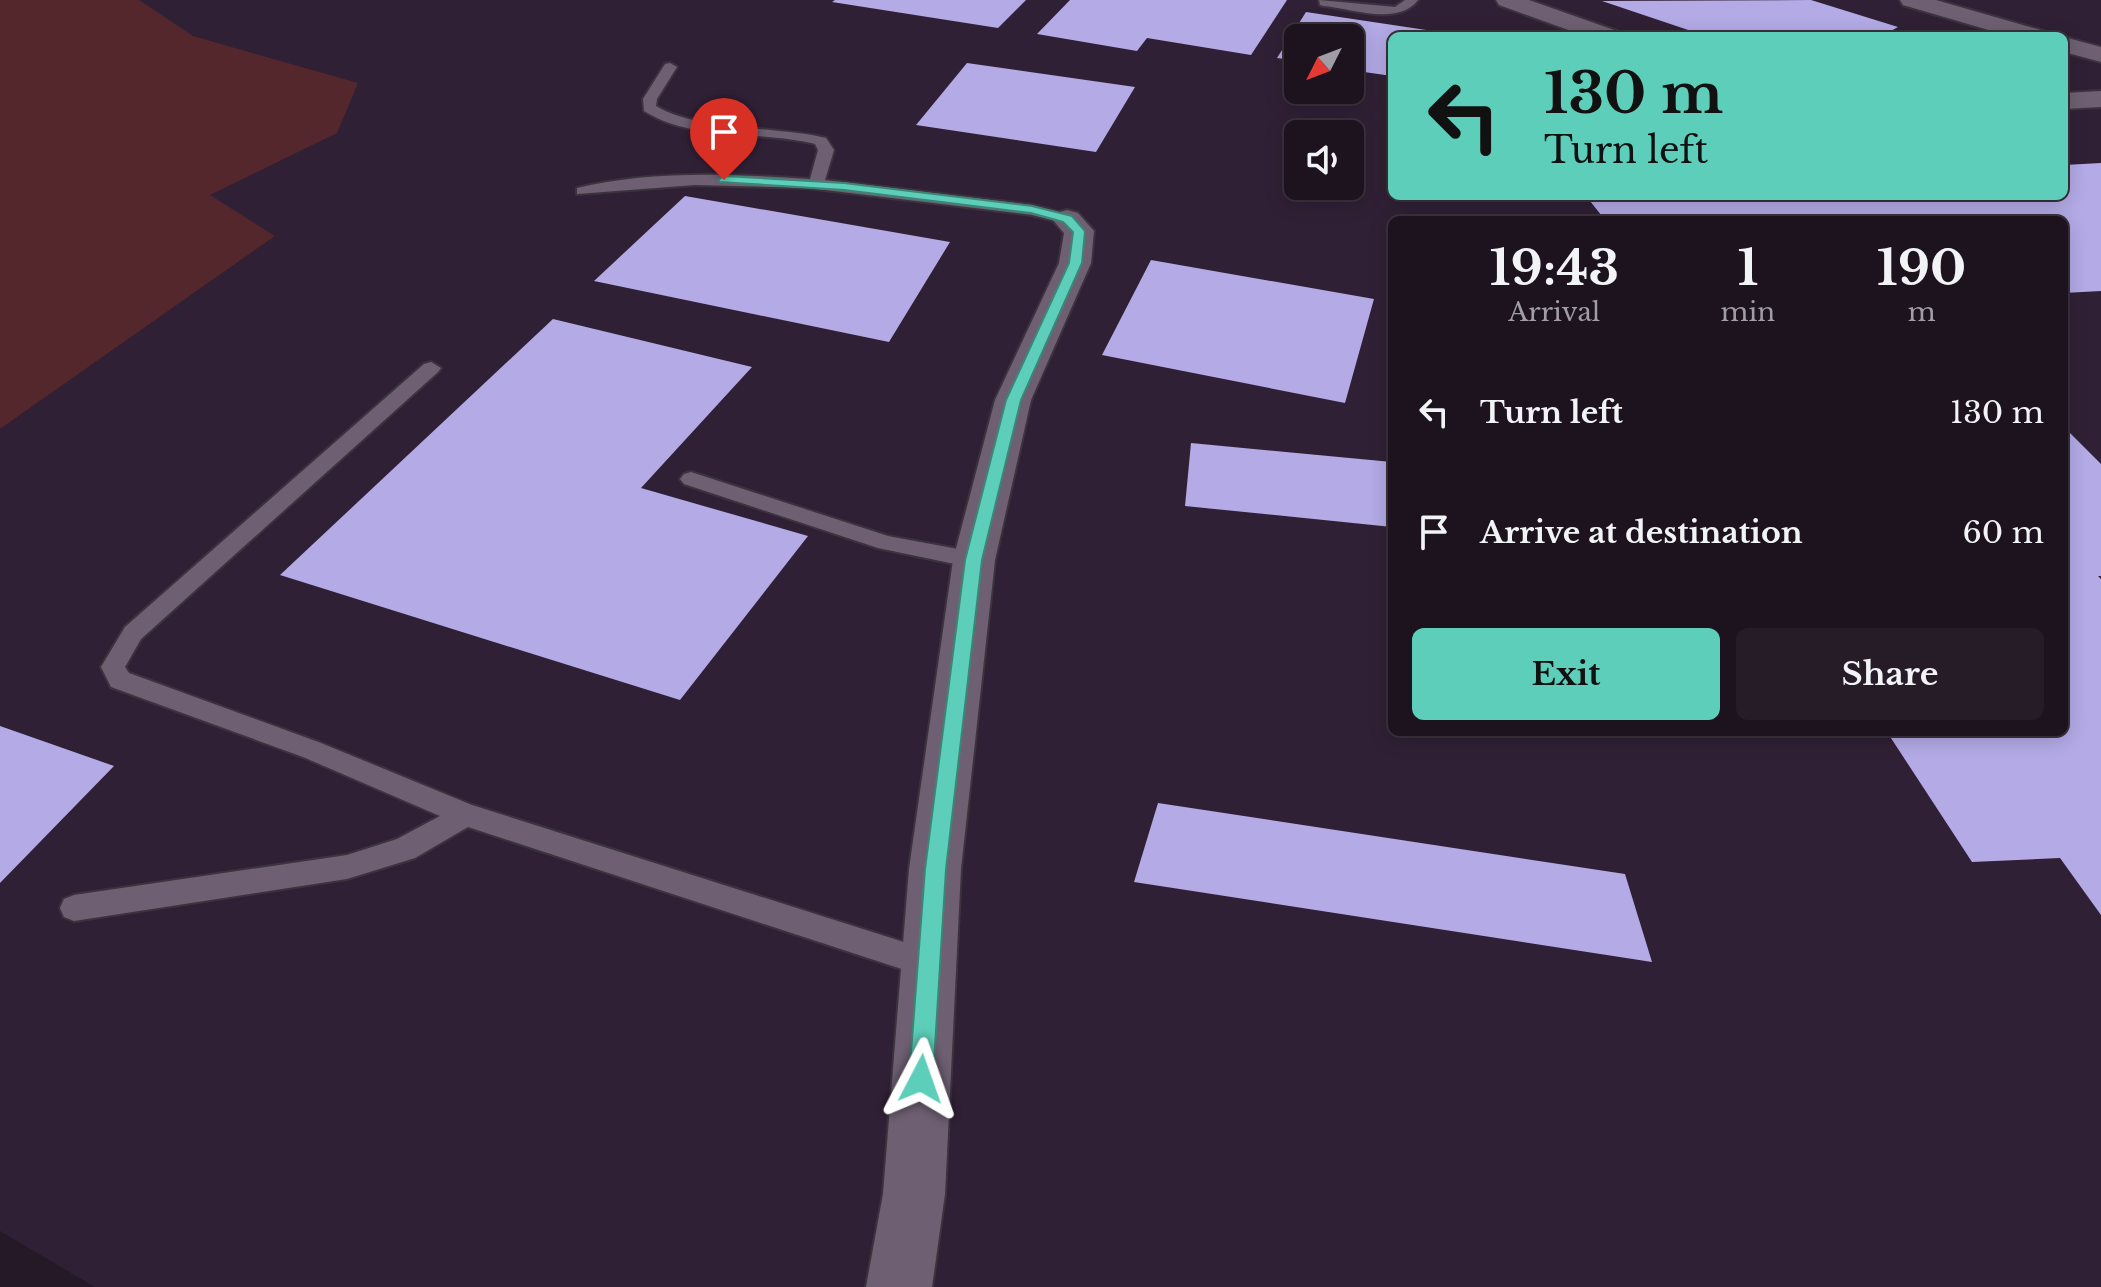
<!DOCTYPE html>
<html lang="en">
<head>
<meta charset="utf-8">
<style>
	:root { --surface:#1c131e; --page:#251c27; --text:#f1f3f6; --muted:#a09ea4; --line:#3a323c; --accent:#5dceb9 }
	body { margin:0; font-family:"Libre Baskerville",serif; background:var(--page); color:var(--text); height:100vh; display:flex; flex-direction:column; font-size:30px; white-space:nowrap }
	* { box-sizing:border-box; margin:0 }
	p { font-size:26px; color:var(--muted) }
	.icon { flex:none; width:44px; height:44px; fill:none; stroke:currentColor; stroke-width:2; stroke-linecap:round; stroke-linejoin:round }
	.map { position:relative; flex:1; overflow:hidden }
	.drawer { position:absolute; left:1388px; top:216px; width:680px; height:520px; display:flex; flex-direction:column; background:var(--surface); border-radius:12px; box-shadow:0 4px 20px #0003,0 0 0 2px var(--line) }
	.drawer>* { flex:none }
	.top-card { position:absolute; left:1388px; top:32px; width:680px; height:168px; border-radius:12px; box-shadow:0 4px 20px #0003,0 0 0 2px var(--line); background:#5dceb9; color:#111; overflow:hidden }
	.needle { width:52px; rotate:228deg }
	.buttons { position:absolute; left:1284px; top:24px; display:grid; gap:16px }
	.buttons a { display:grid; place-items:center; width:80px; height:80px; border-radius:12px; background:var(--surface); box-shadow:0 4px 20px #0003,0 0 0 2px var(--line); font-size:40px }
	.pin { position:absolute; display:grid; place-items:center; width:68px; height:68px; color:#fff; margin:-82px -34px; border-radius:50% 50% 50% 0; rotate:-45deg; box-shadow:0 0 8px #0007 }
	.pin .icon { rotate:45deg }
	.me { position:absolute; width:88px; margin:-44px; rotate:4deg; stroke-linejoin:round; filter:drop-shadow(0 0 6px #0008) }
	.turn { display:flex; align-items:center; gap:28px; height:168px; padding:0 24px; font-size:36px }
	.turn .icon { width:104px; height:104px; stroke-width:2.5 }
	.turn b { display:block; font-size:56px; line-height:68px }
	.eta { display:flex; justify-content:space-evenly; align-items:center; height:136px; text-align:center }
	.eta b { font-size:48px; font-weight:700; line-height:56px }
	.button { display:flex; gap:16px; margin-top:auto; padding:16px 24px }
	.button a { flex:1; height:92px; border-radius:12px; background:var(--accent); color:#111; font-size:32px; font-weight:700; line-height:92px; text-align:center }
	.button a+a { background:var(--page); color:var(--text) }
	ul { padding:0; list-style:none }
	li { display:flex; align-items:center; gap:24px; height:120px; padding:0 24px }
	li div { flex:1 }
	li b { display:block; font-size:30px }
	li em { font-style:normal }
	.map>svg:first-child { display:block }
	.built { fill:#302035; fill-rule:evenodd }
	.green { fill:#53272c }
	.building { fill:#b3aae6 }
	.lines { fill:none; stroke-linecap:round; stroke-linejoin:round }
	.lane-casing { stroke:#3c333f; stroke-width:4 }
	.street-casing { stroke:#3c333f; stroke-width:4 }
	.lane { fill:#6e6072; fill-rule:evenodd }
	.street { fill:#6e6072; fill-rule:evenodd }
	.route { fill:#5dceb9; stroke:#3c8678; stroke-width:2 }
</style>
</head>
<body>
<div class="map">
<svg width="2101" height="1287" viewBox="0 0 2101 1287">
	<rect width="100%" height="100%" fill="#251928"/>
	<path class="built" d="M102 0H2101V1287H95L0 1231V429L275 236 209 195ZM1392 36H2064V196H1392ZM1298 38H1350V90H1298ZM1298 134H1350V186H1298ZM1392 220H2064V732H1392Z"/>
	<path class="green" d="M0 0H139L193 36 358 83 337 133 210 195 275 236 0 429Z"/>
	<path class="building" d="M835 0H1026L998 28 832 2Z
		M1070 0H1287L1251 55 1147 38 1137 51 1037 34Z
		M1811 0 1898 27 1882 36H1706L1602 1Z
		M1306 12 1453 34V36H1392V76L1350 70V38H1298V61L1277 58Z
		M967 63 1135 87 1096 152 916 125Z
		M2101 163V291L2064 293V220H1605L1586 196H2064V165Z
		M685 196 950 242 889 342 594 281Z
		M1151 260 1374 299 1345 403 1102 355Z
		M553 319 752 367 641 488 808 536 680 700 280 575Z
		M2064 427 2101 464V576H2098L2101 579V915L2060 858 1972 862 1887 732H2064Z
		M1191 443 1392 462V527L1185 506Z
		M0 726 114 766 0 883Z
		M1158 803 1625 874 1652 962 1134 882Z"/>
	<g class="lines">
		<defs>
			<path id="lane" d="M1319 0 1395 7 1405 0H1418C1398 26 1353 9 1324 6L1320 5Z
				M670 63 677 67 657 99 656 106C696 131 778 126 826 138L834 150 825 180 1032 205 1073 216 1075 219 1067 224 1032 215 808 188 695 185 577 194V188C652 170 734 174 810 179L818 150 815 144C761 130 693 142 644 111L643 99 665 64Z
				M431 362 441 368 438 372 141 639 125 667 129 673 321 743 472 805 929 950 940 954 944 964 940 974 929 978 468 827 415 858 347 879 74 921 64 917 60 908 64 899 74 895 347 855 397 839 440 816 303 757 111 687 101 667 125 627 424 364Z
				M691 472 888 536 974 552 982 554 985 560 982 566 974 568 878 548 684 484 680 479 684 474Z"/>
			<path id="street" d="M1496 0H1529L1617 31 1620 36H1585L1499 5Z
				M1900 0H1936L2044 31 2047 36H2009L1903 5Z
				M2064 37 2101 47V62L2064 52Z
				M2101 91V107L2064 109V93Z
				M1067 210 1078 213 1094 231 1091 263 1031 400 995 560 961 869 945 1194 932 1287H866L883 1194 909 869 953 560 995 400 1059 263 1064 233 1052 219 1056 213Z"/>
		</defs>
		<use href="#lane" class="lane-casing"/>
		<use href="#street" class="street-casing"/>
		<use href="#lane" class="lane"/>
		<use href="#street" class="street"/>
	</g>
	<path class="route" d="M724 176 844 183 1032 206 1072 216 1085 231 1082 263 1021 400 982 560 946 869 933 1079 930 1088 921 1091 913 1088 909 1079 925 869 965 560 1006 400 1069 263 1073 232 1063 222 1031 213 844 190 720 182 718 180Z"/>
</svg>
<div class="buttons">
<a><svg class="needle" viewBox="-14 -14 28 28"><path d="M0-13l5 13h-10z" fill="#e53935"/><path d="M0 13l5-13h-10z" fill="#a09ea4"/></svg></a>
<a><svg class="icon" aria-label="sound" viewBox="0 0 24 24"><path d="M4 9h4l5-4v14l-5-4H4zM17 9q2 3 0 6"/></svg></a>
</div>
<div class="pin" style="left:724px;top:180px;background:#d93025"><svg class="icon" aria-label="arrive" viewBox="0 0 24 24"><path d="M6 21V4h12l-3 4 3 4H6"/></svg></div>
<svg class="me" style="left:921px;top:1079px" viewBox="-20 -20 40 40"><path d="M0-17L14 15 0 8-14 15z" fill="#5dceb9" stroke="#fff" stroke-width="4"/></svg>
<div class="top-card">
<div class="turn"><svg class="icon" aria-label="left" viewBox="0 0 24 24"><path d="M17 20v-9H6M10 6l-5 5 5 5"/></svg><div><b>130 m</b>Turn left</div></div>
</div>
<section class="drawer">
<div class="eta">
<div><b>19:43</b><p>Arrival</p></div>
<div><b>1</b><p>min</p></div>
<div><b>190</b><p>m</p></div>
</div>
<ul>
<li><svg class="icon" aria-label="left" viewBox="0 0 24 24"><path d="M17 20v-9H6M10 6l-5 5 5 5"/></svg><div><b>Turn left</b></div><em>130 m</em></li>
<li><svg class="icon" aria-label="arrive" viewBox="0 0 24 24"><path d="M6 21V4h12l-3 4 3 4H6"/></svg><div><b>Arrive at destination</b></div><em>60 m</em></li>
</ul>
<div class="button"><a>Exit</a><a>Share</a></div>
</section>
</div>
</body>
</html>
